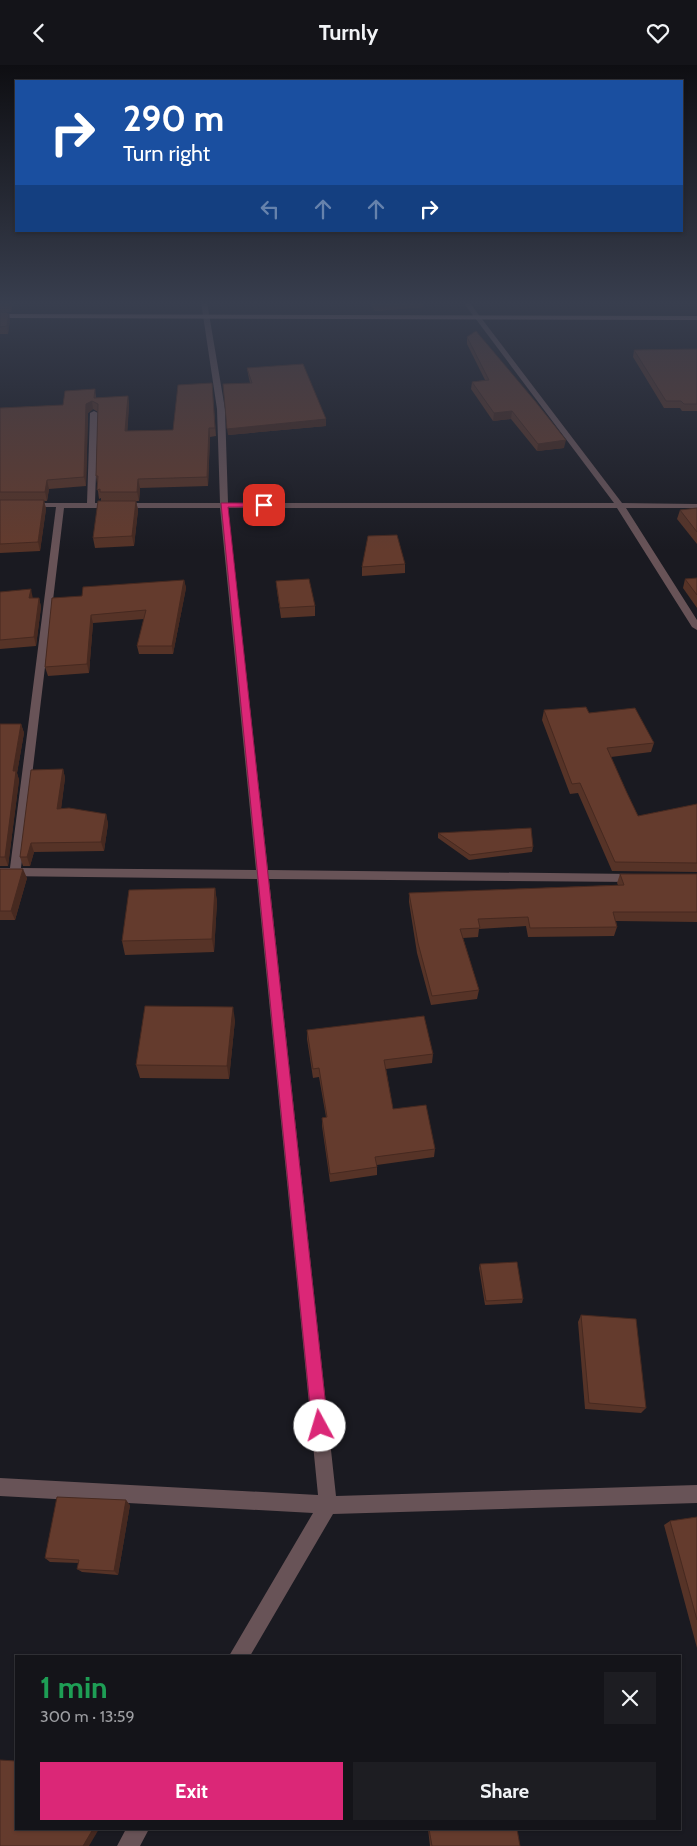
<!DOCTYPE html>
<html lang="en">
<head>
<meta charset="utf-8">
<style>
	:root { --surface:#141419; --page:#1d1d22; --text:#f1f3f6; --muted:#9d9ea2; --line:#333338; --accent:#db2777 }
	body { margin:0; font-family:Cabin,sans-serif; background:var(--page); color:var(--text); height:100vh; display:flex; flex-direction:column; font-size:19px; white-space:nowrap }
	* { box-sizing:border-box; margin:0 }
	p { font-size:16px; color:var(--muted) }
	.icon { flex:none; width:28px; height:28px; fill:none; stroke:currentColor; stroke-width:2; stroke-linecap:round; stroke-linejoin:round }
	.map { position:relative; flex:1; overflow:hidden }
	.sheet { position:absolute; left:15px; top:1590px; width:666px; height:175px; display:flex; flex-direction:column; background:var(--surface); border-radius:0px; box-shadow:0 1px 4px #0004,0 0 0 1px var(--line) }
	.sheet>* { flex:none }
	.hud { position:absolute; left:15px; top:15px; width:668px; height:152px; border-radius:0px; box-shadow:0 1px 4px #0004,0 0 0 1px var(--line); background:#1a4fa0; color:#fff; overflow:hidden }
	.pin { position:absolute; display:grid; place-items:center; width:42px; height:42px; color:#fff; margin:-21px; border-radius:10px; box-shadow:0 2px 8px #0006 }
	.me { position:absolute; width:55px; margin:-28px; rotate:354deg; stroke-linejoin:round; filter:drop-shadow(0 0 4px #0008) }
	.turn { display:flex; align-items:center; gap:18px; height:105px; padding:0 25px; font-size:22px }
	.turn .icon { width:65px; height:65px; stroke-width:2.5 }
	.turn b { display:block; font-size:35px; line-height:42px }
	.lanes { display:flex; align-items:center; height:48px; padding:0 25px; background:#0003; justify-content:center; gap:25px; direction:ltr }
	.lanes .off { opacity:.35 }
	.round { display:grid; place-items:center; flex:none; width:52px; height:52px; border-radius:0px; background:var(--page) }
	.overview { display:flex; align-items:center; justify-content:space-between; height:85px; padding:0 25px }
	h1 { font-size:30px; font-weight:700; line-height:38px; color:#1e9e55 }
	.action { display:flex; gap:10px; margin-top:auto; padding:10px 25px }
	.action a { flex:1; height:58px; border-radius:0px; background:var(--accent); color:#fff; font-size:20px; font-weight:700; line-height:58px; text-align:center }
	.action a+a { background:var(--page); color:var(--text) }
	header { display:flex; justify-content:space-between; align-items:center; height:65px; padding:0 25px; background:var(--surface); font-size:22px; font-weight:700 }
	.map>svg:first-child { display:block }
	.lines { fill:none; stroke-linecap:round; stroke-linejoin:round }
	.minor { fill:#685357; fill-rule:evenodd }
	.major { fill:#b78c94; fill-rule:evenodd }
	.wall { fill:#563327 }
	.shaded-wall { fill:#462920 }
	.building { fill:#643b2d; stroke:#462920 }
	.route { fill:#db2777; stroke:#8e194d }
</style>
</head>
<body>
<header><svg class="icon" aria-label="back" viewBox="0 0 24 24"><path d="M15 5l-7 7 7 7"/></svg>Turnly<svg class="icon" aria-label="heart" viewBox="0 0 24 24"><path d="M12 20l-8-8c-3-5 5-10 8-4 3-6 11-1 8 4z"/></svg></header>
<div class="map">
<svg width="697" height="1781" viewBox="0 0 697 1781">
	<rect width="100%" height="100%" fill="#1a1a21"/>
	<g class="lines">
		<path class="minor" d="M201 237H207L225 344 228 438H614L463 237H469L622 438 697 439V443H626L697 555V565L692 562 617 443H228L268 805 635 809 641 813 635 817 269 814 336 1431 697 1420V1438L333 1449 250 1591H229L313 1448 0 1431V1413L318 1430 257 814 0 811V803H10L56 442H0V438H87L90 348 94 346 98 348 95 438H220L217 344ZM64 443H220L256 805 21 803Z
			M126 1764H149L140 1781H117Z"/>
		<path class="major" d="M0 249 697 251V255L0 253Z"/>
	</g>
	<path class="wall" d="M0 237H13L11 247H0Z
		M370 237H423V242L375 246Z
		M0 247 10 255 8 269H0Z
		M467 272 564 383 537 386 511 354 493 356 471 324 472 317 485 315 467 279Z
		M697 284V346H682L680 343H664L633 292 634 285Z
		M247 303 326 361 228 370 250 318 248 309Z
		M212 318 216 371 210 372 208 421 140 423 139 436H136L138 445 134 481 95 483 93 473 101 436V433L99 434 96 411 98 347 93 344 88 348 86 421 49 424 47 436H44L46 444 40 486 0 488V343L63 340 95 324 96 333 128 331 129 340 127 366 173 365Z
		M697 443V479L677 454 680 445Z
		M405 499V508L362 511V502Z
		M697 513V543L683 523 685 514Z
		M184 515 186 523 173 589H139L137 581 144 554 93 558 89 608 48 611 45 602 82 531Z
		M276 516 315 541V551L281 553 277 526Z
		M0 527 33 533H39L41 542 36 581 0 584Z
		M544 645 589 648 654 678 651 687 611 692 627 728 638 751 697 739V807L612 806 578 728 570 729 542 655Z
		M0 659H21L24 668 17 708 19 715 8 801H0Z
		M63 704 65 713 61 743 106 749 108 759 104 786 34 787 30 801H23L20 792Z
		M438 768 533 782 532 787 469 795 438 773Z
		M0 804 27 813 15 855H0Z
		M620 809H697V857L616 856 617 862 614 871 528 872 526 861 479 864 478 872 463 873 479 925 477 934 431 940 417 888 409 837V828L618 820 617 818Z
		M215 823 217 837 214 887 125 890 122 876Z
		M235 955 229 1014 140 1013 136 1000Z
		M307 965 433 989 432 998 386 1004 393 1044 435 1084 434 1092 377 1100V1110L330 1117 322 1061V1053L326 1052 319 1012 313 1013 307 974Z
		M480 1199 523 1234 522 1238 485 1240 479 1203Z
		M581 1250 646 1343 641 1348 585 1344 578 1257Z
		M130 1440 118 1510 82 1507 77 1504 79 1498 50 1497 45 1493Z
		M697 1452V1583L664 1460 670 1456Z
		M428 1764H517L520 1781H430Z"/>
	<path class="shaded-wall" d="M10 237H13L11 247 10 240Z
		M384 237H423V242L375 246V238Z
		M9 248 10 255 8 269 7 261Z
		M128 331 129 340 127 375 125 366Z
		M92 336 93 344 88 348 86 421 84 412 86 339Z
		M512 346 511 354 493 356 494 348Z
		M326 354V361L228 370 227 364Z
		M209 363 210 372 208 421 207 412Z
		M566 375 564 383 537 386 538 379Z
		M138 414 140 423 139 436 137 427Z
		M47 415 49 424 47 436 45 427Z
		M44 435 46 444 40 486 38 477Z
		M136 436 138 445 134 481 132 471Z
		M184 515 186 523 173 589 172 581Z
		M31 524 33 534 29 533Z
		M39 533 41 542 36 581 34 572Z
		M91 550 93 558 89 608 87 599Z
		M21 659 24 668 17 708 19 715 8 801 5 792 13 706Z
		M63 704 65 713 60 753 57 744Z
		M106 749 108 759 104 786 101 777Z
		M31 778 34 787 30 801 27 792Z
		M23 804 27 813 15 855 11 846Z
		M215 823 217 837 214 887 212 874Z
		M233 942 235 955 229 1014 227 1001Z
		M126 1435 130 1440 118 1510 114 1506Z
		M93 1764H99L89 1781H83Z"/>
	<path class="building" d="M0 237H10V240H0Z
		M0 247 9 248 7 261 0 262Z
		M476 266 535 336 566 375 538 379 512 346 494 348 472 317 489 315 467 272Z
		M697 284V339H684L681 336H666L634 285Z
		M303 299 326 354 227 364 223 319 252 318 247 303Z
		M212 318 215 363H209L207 412 138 414 137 427H100V424L97 425 98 411H96L98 339 92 336 86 339 84 412 47 415 45 427H0V343L63 340 65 326 95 324 94 333 128 331 125 366 173 365 178 320Z
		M0 435H44L38 477 0 479Z
		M98 436H136L132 471 93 473Z
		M697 443V467L680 445Z
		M397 470 405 499 362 502 368 471Z
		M697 513V530L685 514Z
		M309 514 315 541 280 543 276 516Z
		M184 515 172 581H137L146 545 91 550 87 599 45 602 52 533 82 531 83 522Z
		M31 524 29 533H39L34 572 0 575V527Z
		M586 642 589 648 635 643 654 678 607 683 627 728 638 751 697 739V798L615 797 580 718 572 719 544 645Z
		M0 659H21L13 706H16L5 792H0Z
		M63 704 57 744 69 743 106 749 101 777 31 778 27 792H20L31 705Z
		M531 763 533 782 470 790 438 768Z
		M0 804H23L11 846H0Z
		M620 809H697V847H613L617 862 530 863 528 852 478 854 480 863 460 864 479 925 432 931 418 878 409 828 624 820Z
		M215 823 212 874 122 876 129 825Z
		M145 941 233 942 227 1001 136 1000Z
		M424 951 433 989 384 995 393 1044 426 1040 435 1084 375 1092 377 1102 330 1109 322 1053 327 1052 319 1003 313 1004 307 965Z
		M517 1197 523 1234 486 1236 480 1199Z
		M581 1250 636 1254 646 1343 589 1338Z
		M57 1432 126 1435 114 1506 77 1504 79 1495 45 1493Z
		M697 1452V1555L670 1456Z
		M0 1695 16 1696V1764H93L83 1781H0Z
		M429 1764H517L520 1781H432Z"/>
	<linearGradient id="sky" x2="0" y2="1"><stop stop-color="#0e0e12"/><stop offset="0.49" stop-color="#383e4e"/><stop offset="1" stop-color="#383e4e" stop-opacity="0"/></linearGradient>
	<rect width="697" height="486" fill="url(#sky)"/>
	<path class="route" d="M221 438H264L267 440 264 442H228L328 1361 325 1367 320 1369 314 1367 312 1361Z"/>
</svg>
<div class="pin" style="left:264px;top:440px;background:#d93025"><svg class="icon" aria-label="arrive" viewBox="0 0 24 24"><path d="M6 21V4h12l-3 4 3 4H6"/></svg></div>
<svg class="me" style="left:320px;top:1361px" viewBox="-20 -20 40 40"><circle r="19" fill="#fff"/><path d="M0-13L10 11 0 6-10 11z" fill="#db2777"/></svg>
<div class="hud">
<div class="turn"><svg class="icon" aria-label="right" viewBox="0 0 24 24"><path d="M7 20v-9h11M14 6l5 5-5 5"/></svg><div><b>290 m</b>Turn right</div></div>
<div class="lanes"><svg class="icon off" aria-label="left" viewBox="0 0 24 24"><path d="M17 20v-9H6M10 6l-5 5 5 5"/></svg><svg class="icon off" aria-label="ahead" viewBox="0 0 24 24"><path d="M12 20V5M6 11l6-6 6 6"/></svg><svg class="icon off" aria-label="ahead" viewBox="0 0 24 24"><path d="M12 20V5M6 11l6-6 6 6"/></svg><svg class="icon" aria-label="right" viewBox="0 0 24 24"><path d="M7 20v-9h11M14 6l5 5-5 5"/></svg></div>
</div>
<section class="sheet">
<div class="overview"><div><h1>1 min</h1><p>300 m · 13:59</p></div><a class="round"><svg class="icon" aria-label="close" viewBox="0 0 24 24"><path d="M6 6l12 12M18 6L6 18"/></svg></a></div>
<div class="action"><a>Exit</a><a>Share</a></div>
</section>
</div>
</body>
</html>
